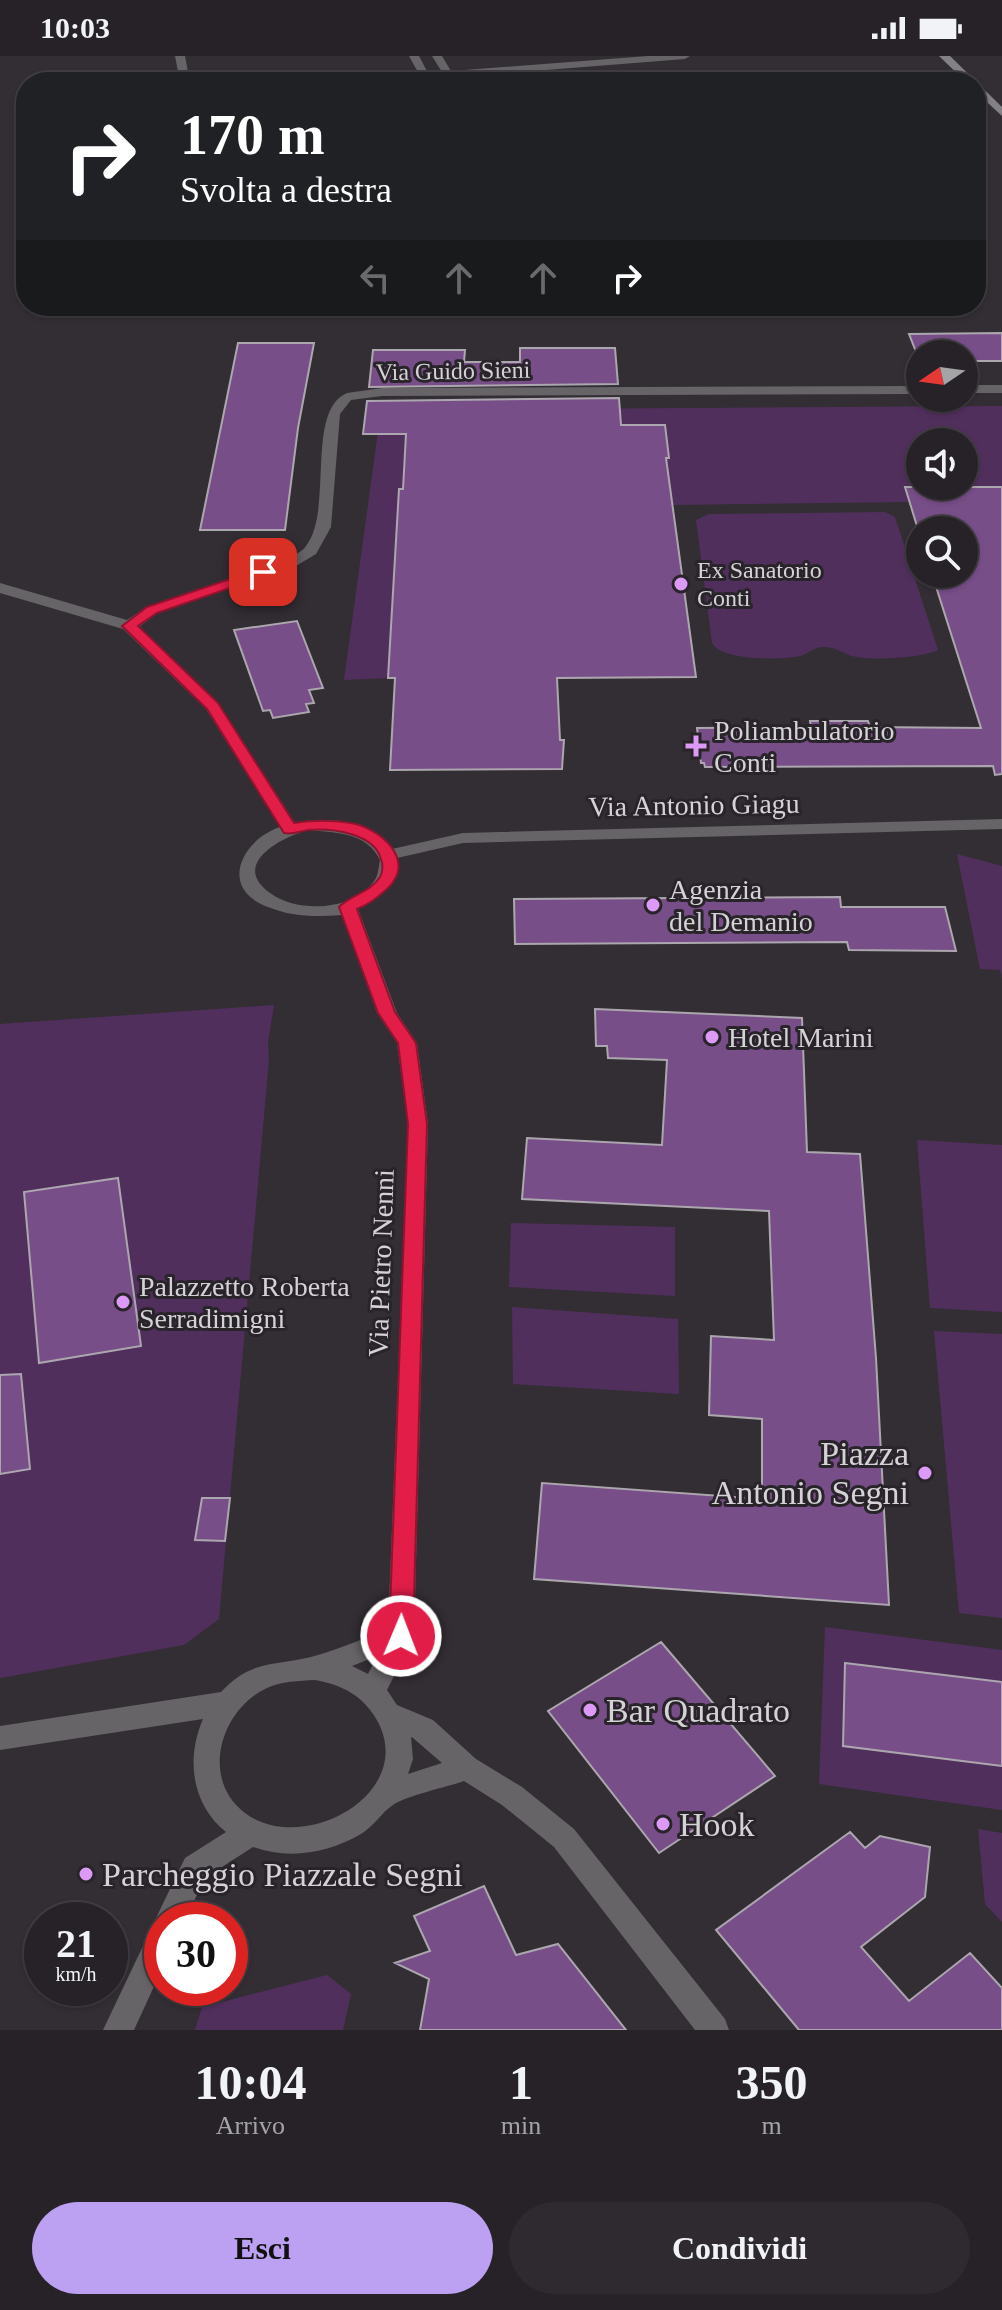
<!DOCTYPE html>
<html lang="it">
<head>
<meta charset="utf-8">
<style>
	:root { --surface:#262227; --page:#2e2a2f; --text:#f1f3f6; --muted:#a4a4a7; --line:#423f44; --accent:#bca0f2 }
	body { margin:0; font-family:Georgia,serif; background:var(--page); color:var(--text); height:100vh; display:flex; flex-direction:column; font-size:30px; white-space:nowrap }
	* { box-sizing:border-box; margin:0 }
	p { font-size:26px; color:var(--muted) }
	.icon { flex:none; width:44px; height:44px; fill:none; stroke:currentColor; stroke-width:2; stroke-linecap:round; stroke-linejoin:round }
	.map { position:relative; height:1974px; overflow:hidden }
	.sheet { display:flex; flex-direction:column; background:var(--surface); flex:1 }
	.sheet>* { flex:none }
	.guide { position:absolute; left:16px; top:16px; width:970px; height:244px; border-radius:32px; box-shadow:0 2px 6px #0004,0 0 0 2px var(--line); background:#202124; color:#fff; overflow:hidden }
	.needle { width:52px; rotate:257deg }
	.controls { position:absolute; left:906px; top:284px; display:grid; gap:16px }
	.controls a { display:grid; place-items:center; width:72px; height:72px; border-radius:50%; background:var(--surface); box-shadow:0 2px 6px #0004,0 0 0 2px var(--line); font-size:40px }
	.speed { position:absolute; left:24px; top:1846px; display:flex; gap:16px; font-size:40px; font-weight:700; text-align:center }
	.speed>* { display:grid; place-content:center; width:104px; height:104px; border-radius:50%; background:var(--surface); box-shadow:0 2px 6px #0004,0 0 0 2px var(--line); line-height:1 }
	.speed small { font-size:20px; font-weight:400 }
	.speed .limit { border:12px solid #d22; background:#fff; color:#111 }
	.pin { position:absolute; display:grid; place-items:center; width:68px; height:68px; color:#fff; margin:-34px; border-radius:16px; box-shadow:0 4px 12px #0006 }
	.me { position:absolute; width:88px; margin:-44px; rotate:1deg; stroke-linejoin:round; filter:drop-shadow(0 0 6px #0008) }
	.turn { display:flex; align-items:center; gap:28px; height:168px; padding:0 32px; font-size:36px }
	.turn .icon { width:104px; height:104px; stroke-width:2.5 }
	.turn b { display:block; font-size:56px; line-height:68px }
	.lanes { display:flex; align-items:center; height:76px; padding:0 32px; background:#0003; justify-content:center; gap:40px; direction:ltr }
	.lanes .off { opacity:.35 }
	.eta { display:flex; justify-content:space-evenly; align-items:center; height:136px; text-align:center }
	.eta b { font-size:48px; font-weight:600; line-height:56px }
	.action { display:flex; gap:16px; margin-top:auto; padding:16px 32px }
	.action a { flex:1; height:92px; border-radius:48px; background:var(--accent); color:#111; font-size:32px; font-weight:600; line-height:92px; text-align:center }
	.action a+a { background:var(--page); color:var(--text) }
	.status { display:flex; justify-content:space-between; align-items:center; height:56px; padding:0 40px; background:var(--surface); direction:ltr }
	.status svg { height:22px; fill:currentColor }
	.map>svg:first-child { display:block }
	.green { fill:#512f5d; fill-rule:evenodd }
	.building { fill:#784e88; stroke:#aca6ae; stroke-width:2 }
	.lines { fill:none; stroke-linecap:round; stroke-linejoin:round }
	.street { fill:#666467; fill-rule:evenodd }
	.secondary { fill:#848186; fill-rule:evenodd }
	.route { fill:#e11d48; stroke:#92132f; stroke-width:2 }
	.poi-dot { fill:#dc99f5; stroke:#29242a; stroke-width:3 }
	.labels { text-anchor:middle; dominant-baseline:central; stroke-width:6; stroke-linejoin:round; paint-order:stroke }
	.far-street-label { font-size:24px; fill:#d4d2d6; stroke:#29242a }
	.far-poi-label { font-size:24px; fill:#d4d2d6; stroke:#29242a; text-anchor:start }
	.poi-label { font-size:28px; fill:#d4d2d6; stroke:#29242a; text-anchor:start }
	.street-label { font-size:28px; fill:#d4d2d6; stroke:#29242a }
	.near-poi-label { font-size:34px; fill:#d4d2d6; stroke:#29242a; text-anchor:start }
</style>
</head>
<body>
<div class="status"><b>10:03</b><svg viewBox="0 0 49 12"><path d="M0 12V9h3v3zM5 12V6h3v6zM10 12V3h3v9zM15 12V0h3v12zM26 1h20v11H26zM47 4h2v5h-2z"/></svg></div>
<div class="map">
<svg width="1002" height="1974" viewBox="0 0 1002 1974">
	<rect width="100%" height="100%" fill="#332e34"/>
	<path class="green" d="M1002 350V431L905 432 909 446 672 449 669 432 399 433 397 470 675 469 680 499 396 500 393 540 685 539 690 576 391 577 388 622 344 624 381 354ZM406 370H665L669 402 405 403ZM920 386H964V430H920Z
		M885 456 895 461 938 594C923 602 868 605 852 600 841 596 835 591 823 591 813 591 809 598 800 600 781 604 722 605 712 587L696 464 709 458Z
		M957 798 1002 810V923L1000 914 980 913Z
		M274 949 268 986 269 1004 219 1563 184 1589 0 1622V968Z
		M917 1084 1002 1089V1256L930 1252Z
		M511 1167 675 1171V1240L509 1231Z
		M512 1251 678 1263 679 1338 513 1328Z
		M934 1275 1002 1278V1562L959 1557Z
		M825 1571 1002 1594V1626L845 1607 843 1689 1002 1710V1754L819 1728Z
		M978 1773 1002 1777V1866L985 1848Z
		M327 1919 351 1938 343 1974H195L202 1951Z"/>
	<path class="building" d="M1002 277V305H964V298H920V306L909 278Z
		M238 287H314L298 372 285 474H200Z
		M520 292H615L618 328 369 331 373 294H465L464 306H520Z
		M619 342 621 369H665L669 402H666L696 621 557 622 560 684H564L562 713 390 714 395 622H388L399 433H403L406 378H363L367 345Z
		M905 431H1002V718L995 719 993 710 705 711 704 707H701L697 672 811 671 810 665H868L870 671 981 672 932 518H964V474H920V480Z
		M297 565 323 632 309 634 314 647 306 648 309 656 273 662 270 654 263 655 234 574Z
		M840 841 841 851H945L956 895 849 894 847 886 515 888 514 843Z
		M595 953 802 962 807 1096 860 1098 876 1302 889 1549 534 1523 542 1427 762 1443V1363L709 1359 711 1280 774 1284 769 1155 522 1143 527 1082 662 1089 667 1004 608 1002 607 990H596Z
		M118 1122 141 1290 39 1307 24 1136Z
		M21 1318 30 1413 0 1418V1319Z
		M202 1442H230L225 1485 195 1484Z
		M661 1586 775 1720 659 1797 548 1655Z
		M845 1607 1002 1626V1710L843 1690Z
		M850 1776 865 1792 880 1780 930 1791 925 1841 861 1891 909 1945 970 1897 1002 1932V1974H799L716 1874Z
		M484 1830 516 1899 558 1888 626 1974H420L429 1923 395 1907 430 1895 414 1860Z"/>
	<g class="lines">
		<path class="street" d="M175 0H185L190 26H180Z
			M409 0H419L428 17 442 16 432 0H442L451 15 648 0H690L685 3 431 23 433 26H349L419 18Z
			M964 329H1002V337H964Z
			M920 330V338L382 340 351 344 340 358 331 471 316 498 296 510 157 557 139 571 218 647 295 767C323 760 378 764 392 793L463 777 1002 763V773L463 787 397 802C397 827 380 843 358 853L397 957 417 987 428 1068 414 1580 387 1634 397 1649 433 1664 476 1703 522 1731 574 1773 725 1963 729 1974H695L554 1791 502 1749 464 1725C447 1731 405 1740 393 1749 382 1756 374 1770 361 1778 328 1797 289 1804 253 1791L205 1822 185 1864H162V1913L134 1974H103L152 1871 157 1869 155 1864 185 1802 226 1776C191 1748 186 1702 203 1663L0 1694V1670L221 1636C253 1601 279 1611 318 1599 342 1592 365 1582 388 1573L408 1068 397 987 377 957 342 859C316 861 292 861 268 851 218 833 241 784 280 771L206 653 123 573 0 537V527L127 564 147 551 286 504C292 500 302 496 306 490 334 454 305 355 347 337L382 332ZM309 774C338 777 366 776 380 804 379 810 378 818 376 822 357 855 298 858 270 837 229 808 283 780 309 774ZM377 1600 368 1618 352 1610ZM315 1624C343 1629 364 1640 378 1666 416 1739 302 1800 245 1757 200 1723 220 1654 267 1632 281 1625 299 1625 315 1624ZM411 1681 413 1682 442 1707 408 1718 413 1703Z"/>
		<path class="secondary" d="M939 0H950L1002 51V60L976 36V26H966Z"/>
	</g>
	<path class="route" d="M263 512 270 516 268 519 157 557 138 570 218 647 294 767C312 764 332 764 351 767 380 772 417 804 388 832 378 841 370 848 357 853L395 956 416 987 427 1068 413 1580 409 1587 401 1590 392 1587 389 1580 408 1068 398 987 378 957 339 851C350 839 370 837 380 821 383 816 383 808 381 803 374 777 331 772 309 774 300 775 293 779 284 777L207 653 122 570 147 551Z"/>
	<g class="poi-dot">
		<circle cx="681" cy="528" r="8"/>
		<path d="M692 678h8v8h8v8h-8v8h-8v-8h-8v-8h8z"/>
		<circle cx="653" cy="849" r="8"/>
		<circle cx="712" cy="981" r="8"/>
		<circle cx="123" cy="1246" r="8"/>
		<circle cx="925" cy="1417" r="8"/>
		<circle cx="590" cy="1654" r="8"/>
		<circle cx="663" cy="1768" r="8"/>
		<circle cx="86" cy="1818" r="8"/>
	</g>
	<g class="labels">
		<g class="far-street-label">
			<text transform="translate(453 315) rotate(-1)">Via Guido Sieni</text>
		</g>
		<g class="far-poi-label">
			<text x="697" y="514">Ex Sanatorio<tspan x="697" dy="28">Conti</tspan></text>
		</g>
		<g class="poi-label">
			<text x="714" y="674">Poliambulatorio<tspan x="714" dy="32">Conti</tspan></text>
			<text x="669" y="833">Agenzia<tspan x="669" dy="32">del Demanio</tspan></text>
			<text x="728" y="981">Hotel Marini</text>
			<text x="139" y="1230">Palazzetto Roberta<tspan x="139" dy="32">Serradimigni</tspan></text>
		</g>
		<g class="street-label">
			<text transform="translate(694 749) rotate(-1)">Via Antonio Giagu</text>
			<text transform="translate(381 1207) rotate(-88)">Via Pietro Nenni</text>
		</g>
		<g class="near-poi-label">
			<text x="909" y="1397" text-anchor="end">Piazza<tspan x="909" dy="39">Antonio Segni</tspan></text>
			<text x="606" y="1654">Bar Quadrato</text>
			<text x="679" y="1768">Hook</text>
			<text x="102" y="1818">Parcheggio Piazzale Segni</text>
		</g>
	</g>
</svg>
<div class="controls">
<a><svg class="needle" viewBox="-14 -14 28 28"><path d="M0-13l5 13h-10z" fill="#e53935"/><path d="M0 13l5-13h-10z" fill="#a4a4a7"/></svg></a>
<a><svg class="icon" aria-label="sound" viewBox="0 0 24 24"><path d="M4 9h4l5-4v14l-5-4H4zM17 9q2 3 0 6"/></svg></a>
<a><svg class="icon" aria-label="search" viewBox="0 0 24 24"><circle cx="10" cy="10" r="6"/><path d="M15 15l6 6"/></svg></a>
</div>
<div class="speed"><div>21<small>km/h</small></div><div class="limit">30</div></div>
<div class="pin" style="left:263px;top:516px;background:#d93025"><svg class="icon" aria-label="arrive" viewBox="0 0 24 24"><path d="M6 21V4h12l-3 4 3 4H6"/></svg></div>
<svg class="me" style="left:401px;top:1580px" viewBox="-20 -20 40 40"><circle r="17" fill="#e11d48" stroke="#fff" stroke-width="3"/><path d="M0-11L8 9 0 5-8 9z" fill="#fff"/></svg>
<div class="guide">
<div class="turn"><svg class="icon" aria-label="right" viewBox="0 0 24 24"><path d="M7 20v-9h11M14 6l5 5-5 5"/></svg><div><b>170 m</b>Svolta a destra</div></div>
<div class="lanes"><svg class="icon off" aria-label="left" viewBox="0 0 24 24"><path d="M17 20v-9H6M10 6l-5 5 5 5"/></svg><svg class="icon off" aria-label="ahead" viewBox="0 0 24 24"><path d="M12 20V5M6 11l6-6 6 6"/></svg><svg class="icon off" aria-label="ahead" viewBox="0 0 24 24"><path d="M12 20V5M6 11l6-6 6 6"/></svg><svg class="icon" aria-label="right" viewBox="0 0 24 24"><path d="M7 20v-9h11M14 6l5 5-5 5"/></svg></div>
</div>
</div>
<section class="sheet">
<div class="eta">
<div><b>10:04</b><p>Arrivo</p></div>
<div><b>1</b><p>min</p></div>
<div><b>350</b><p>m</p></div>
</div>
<div class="action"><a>Esci</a><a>Condividi</a></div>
</section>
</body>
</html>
